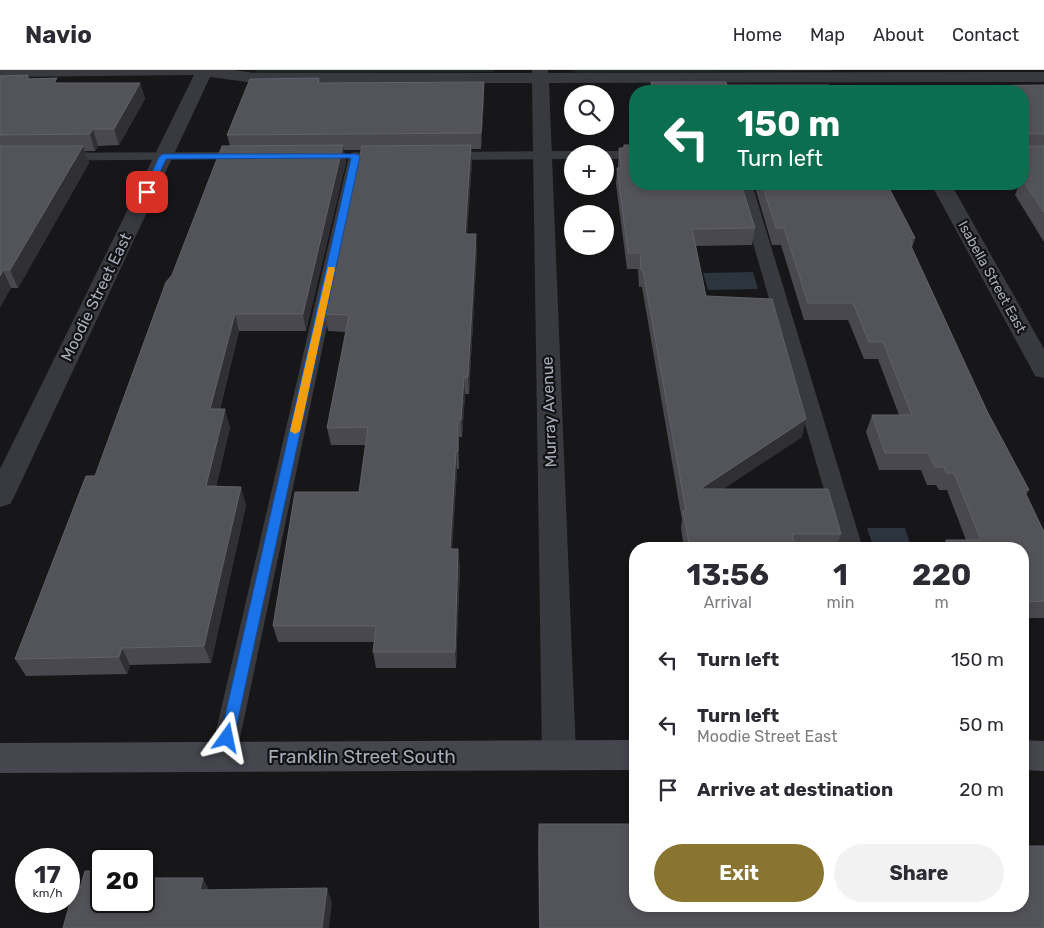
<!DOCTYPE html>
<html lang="en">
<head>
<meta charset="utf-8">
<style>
	:root { --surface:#fff; --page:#f2f2f3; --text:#2b2b33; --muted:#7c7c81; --line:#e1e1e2; --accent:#897530 }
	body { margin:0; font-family:Rubik,sans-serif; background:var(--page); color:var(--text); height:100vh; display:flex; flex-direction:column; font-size:19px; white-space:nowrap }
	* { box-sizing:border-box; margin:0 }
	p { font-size:16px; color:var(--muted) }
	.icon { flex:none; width:28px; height:28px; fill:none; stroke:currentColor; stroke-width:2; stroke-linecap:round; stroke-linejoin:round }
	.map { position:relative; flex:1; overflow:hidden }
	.panel { position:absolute; left:629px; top:472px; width:400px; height:370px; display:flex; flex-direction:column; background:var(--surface); border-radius:20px; box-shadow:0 2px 8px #0003 }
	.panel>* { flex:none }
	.hud { position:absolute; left:629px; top:15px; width:400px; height:105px; border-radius:20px; box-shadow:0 2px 8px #0003; background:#0b6e4f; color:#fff; overflow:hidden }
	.tools { position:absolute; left:564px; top:15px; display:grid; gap:10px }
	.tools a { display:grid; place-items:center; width:50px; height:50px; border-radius:50%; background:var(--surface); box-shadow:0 2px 8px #0003; font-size:25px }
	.speed { position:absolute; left:15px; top:778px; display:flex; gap:10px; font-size:25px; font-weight:700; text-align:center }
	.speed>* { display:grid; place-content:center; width:65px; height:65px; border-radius:50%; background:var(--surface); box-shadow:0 2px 8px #0003; line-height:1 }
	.speed small { font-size:12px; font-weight:400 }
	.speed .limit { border:2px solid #111; border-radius:8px; background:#fff; color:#111 }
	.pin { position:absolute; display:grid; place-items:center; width:42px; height:42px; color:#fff; margin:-21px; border-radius:10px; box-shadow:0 2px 8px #0006 }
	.me { position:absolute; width:55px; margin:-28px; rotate:12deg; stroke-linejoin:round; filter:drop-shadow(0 0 4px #0008) }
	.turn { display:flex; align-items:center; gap:18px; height:105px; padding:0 25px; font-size:22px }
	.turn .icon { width:65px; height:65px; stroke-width:2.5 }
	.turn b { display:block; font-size:35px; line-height:42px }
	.eta { display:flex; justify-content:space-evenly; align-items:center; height:85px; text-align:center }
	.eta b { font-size:30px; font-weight:700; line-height:35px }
	.cta { display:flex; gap:10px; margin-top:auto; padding:10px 25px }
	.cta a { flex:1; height:58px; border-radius:30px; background:var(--accent); color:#fff; font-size:20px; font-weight:700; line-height:58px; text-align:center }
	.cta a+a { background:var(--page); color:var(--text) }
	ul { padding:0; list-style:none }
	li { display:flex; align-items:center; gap:15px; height:65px; padding:0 25px }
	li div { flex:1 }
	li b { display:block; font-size:19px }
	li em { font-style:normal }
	header { display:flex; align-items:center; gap:30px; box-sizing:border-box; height:70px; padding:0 25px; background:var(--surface); border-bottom:1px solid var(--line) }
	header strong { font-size:24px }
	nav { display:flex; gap:28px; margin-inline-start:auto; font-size:18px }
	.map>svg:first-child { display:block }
	.green { fill:#1e2720 }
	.water { fill:#2c343e }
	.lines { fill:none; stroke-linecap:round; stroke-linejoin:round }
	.lane { fill:#393a40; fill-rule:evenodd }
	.street { fill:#393a40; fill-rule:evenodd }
	.secondary { fill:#45464e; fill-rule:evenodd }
	.wall { fill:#48484e }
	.shaded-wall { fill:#303034 }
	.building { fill:#53535a; stroke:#606169 }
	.route { fill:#1a73e8; stroke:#114b97 }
	.slow { fill:#f59e0b }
	.labels { text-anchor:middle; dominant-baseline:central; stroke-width:4.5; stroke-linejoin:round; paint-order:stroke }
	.far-street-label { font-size:14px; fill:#a8abba; stroke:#121214 }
	.street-label { font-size:16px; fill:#a8abba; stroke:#121214 }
	.near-street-label { font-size:19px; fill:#a8abba; stroke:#121214 }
</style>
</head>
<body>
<header>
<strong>Navio</strong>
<nav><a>Home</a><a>Map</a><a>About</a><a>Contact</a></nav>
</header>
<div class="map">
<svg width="1044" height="858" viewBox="0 0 1044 858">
	<rect width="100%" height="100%" fill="#171719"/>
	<path class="green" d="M256 0H493L494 2 254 3Z
		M571 0H832L833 1 577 3Z"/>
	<path class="water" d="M753 202 758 219 708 220 703 203Z
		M867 458H905L912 479H874Z"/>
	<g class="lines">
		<path class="lane" d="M572 81 578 84H572V89L443 90 438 89 436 86 438 83 443 82Z
			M605 81H635V89H605V84H599Z
			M247 82 252 83 254 86 252 89 0 91V83Z
			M356 82 361 83 363 86 236 687 232 695 223 699 214 695 210 687 349 86 351 83Z
			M736 114H752L863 479H841Z"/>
		<path class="street" d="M0 0H233L255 3H532V0H548V3L1044 2V12L549 13 576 684 571 695 559 699 547 695 542 684 532 13H255L210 7 14 427 10 434 0 437V399L194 5 0 7Z
			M931 114H951L1044 279V308L1035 306 1032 300Z"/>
		<path class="secondary" d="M635 670V700L0 703V673Z
			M1022 670 1044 671V701L1022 700Z"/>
	</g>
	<path class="wall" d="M28 5 30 9 59 13H140L145 29 119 75 98 76 95 81H85L89 93 18 218H11L0 237V6Z
		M319 8 320 13 484 27 481 79H471L472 91 467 164 477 180 469 324H465L462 367H459V399H457L452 479 460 496 456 598H376L373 582 374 572H278L273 556 359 422 366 375H331L327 358 346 262 328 261 325 244 361 80H344L346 92 306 261H239L220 339 230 357 216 417 246 435 211 593 130 595 127 604 26 606 15 589 95 406 230 76 227 65Z
		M651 12 727 15 832 21H650Z
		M1044 15V172L1015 125 1019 115 1018 114H1022V21H969L971 16Z
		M624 75 755 158 752 175 696 176 706 226 802 367 723 419 841 464 836 479H684L681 458 682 450 642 217H639L638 199H627L616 114 617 98H618V94L619 78H623Z
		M754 114H881L915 168 912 178 987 341 1029 420 1026 425 1044 462V548H1022V479H942L946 470H966L947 420H939L936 415H927L921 400H879L866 362 872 345H899L878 289H864L848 250H804L781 175H772Z
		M539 754 635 836 1044 858H539L538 777Z"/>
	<path class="shaded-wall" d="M484 12V27L481 79V63Z
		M140 13 145 29 119 75 114 59Z
		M93 59 98 76 95 81 90 64Z
		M343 75 346 92 306 261 303 244Z
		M471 75 472 91 466 180 465 164Z
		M83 76 89 93 18 218 10 200Z
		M476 164 477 180 469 324 468 307Z
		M3 200 11 218 0 237V206Z
		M235 244 239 261 215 357 210 339Z
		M464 307 465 324 462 367 461 350Z
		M225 339 230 357 212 434 206 416Z
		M806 349 802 367 697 436 700 419Z
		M458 350 459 367V399L458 381Z
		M456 381 457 399 451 496 450 479Z
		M241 417 246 435 211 593 204 576Z
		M458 479 460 496 456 598 455 582Z
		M122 578 130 595 127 604 119 587Z
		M203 808 211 824 200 820Z
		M327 818 332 833 329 858H322Z"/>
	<path class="building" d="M28 5 26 9 57 8 54 13H140L114 59H93L90 64 0 65V6Z
		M319 8 318 13 484 12 481 63 227 65 250 9Z
		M651 12H726L727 15H829L832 21H653Z
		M1044 15V64H1028L1027 66V76H1044V142L1022 109V108H1032L1022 94V21H974L971 16Z
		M343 75 303 244H235L210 339H225L206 416 241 417 204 576 122 578 119 587 15 589 86 406H95L166 212 172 205 222 76Z
		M471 75 465 164H476L468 307H464L461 350H458V381H456L450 479H458L455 582H373L376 556H273L295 422H359L368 357 327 358 349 245 325 244 362 76Z
		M624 75H635V114H741L755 158 692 159 706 226 772 229 806 349 700 419H828L841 464H792L796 479H690L683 441H686L643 200H641L640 183H628L617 98H621L619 78H624Z
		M0 76H83L10 200H3L0 206Z
		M762 114H887L915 168H909L912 174H910L987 341 1029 420H1024L1044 462V531L1022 532V479H949L946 470H981L954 403H946L944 397H935L928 383H885L872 345H912L883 272H869L853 233H808L784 158H776Z
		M539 754H635V836H1022V776H1044V858H540Z
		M85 801H101V831H144V808H203L200 820 327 818 322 858H63L74 818H80Z"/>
	<path class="route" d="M163 84H356L360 86 234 668 232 672 227 674 222 672 220 668 351 88 166 89 151 122 144 123 143 122 159 87Z"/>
	<path class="slow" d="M328 197H334L335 199 300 361 295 364 290 361Z"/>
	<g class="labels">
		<g class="far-street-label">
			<text transform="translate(992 207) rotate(61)">Isabella Street East</text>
		</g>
		<g class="street-label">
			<text transform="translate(96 227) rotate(-64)">Moodie Street East</text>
			<text transform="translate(549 342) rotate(-92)">Murray Avenue</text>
		</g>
		<g class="near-street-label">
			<text x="362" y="686">Franklin Street South</text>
		</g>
	</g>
</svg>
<div class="tools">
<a><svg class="icon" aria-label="search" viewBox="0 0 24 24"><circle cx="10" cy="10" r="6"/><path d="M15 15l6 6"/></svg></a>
<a>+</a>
<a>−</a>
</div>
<div class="speed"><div>17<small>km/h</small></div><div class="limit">20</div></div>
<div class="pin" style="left:147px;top:122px;background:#d93025"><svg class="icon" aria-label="arrive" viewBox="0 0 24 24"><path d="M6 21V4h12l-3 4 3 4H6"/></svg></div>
<svg class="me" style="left:227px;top:668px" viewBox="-20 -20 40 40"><path d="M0-17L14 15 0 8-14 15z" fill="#1a73e8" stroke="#fff" stroke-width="4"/></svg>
<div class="hud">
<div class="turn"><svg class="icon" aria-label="left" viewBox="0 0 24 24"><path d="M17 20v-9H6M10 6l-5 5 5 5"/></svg><div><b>150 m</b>Turn left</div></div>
</div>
<section class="panel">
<div class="eta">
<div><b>13:56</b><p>Arrival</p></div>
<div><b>1</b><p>min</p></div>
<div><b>220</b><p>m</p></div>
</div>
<ul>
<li><svg class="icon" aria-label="left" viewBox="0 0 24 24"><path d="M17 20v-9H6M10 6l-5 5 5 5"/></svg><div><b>Turn left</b></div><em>150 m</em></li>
<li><svg class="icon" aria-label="left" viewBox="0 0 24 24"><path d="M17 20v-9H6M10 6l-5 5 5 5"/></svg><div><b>Turn left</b><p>Moodie Street East</p></div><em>50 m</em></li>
<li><svg class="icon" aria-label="arrive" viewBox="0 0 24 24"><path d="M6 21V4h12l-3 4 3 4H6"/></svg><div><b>Arrive at destination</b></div><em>20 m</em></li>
</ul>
<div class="cta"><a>Exit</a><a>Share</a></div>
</section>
</div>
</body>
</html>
